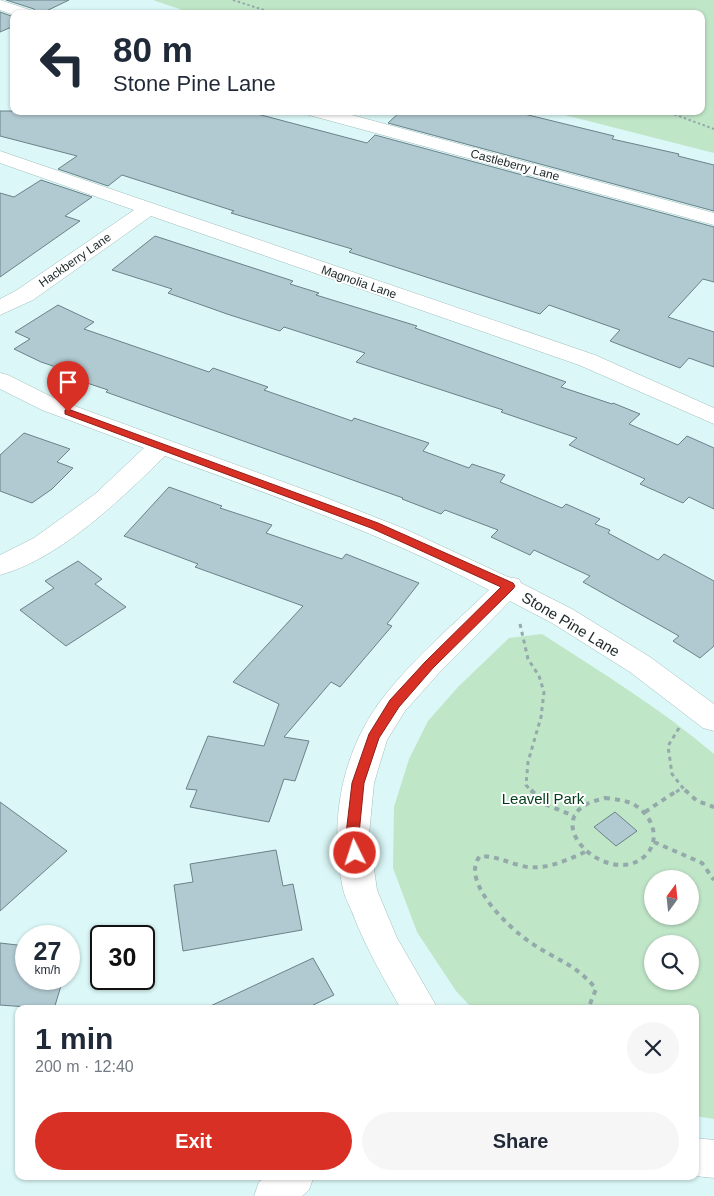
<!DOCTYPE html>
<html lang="en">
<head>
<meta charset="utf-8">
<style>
	:root { --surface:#fff; --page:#f6f6f7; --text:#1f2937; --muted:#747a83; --accent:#d93025 }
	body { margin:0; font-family:Arial,sans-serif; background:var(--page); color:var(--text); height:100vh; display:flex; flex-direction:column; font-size:19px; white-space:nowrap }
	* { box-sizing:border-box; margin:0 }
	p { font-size:16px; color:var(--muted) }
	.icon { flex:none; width:28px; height:28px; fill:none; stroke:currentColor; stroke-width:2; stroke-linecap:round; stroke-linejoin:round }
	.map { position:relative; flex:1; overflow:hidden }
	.sheet { position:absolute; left:15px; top:1005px; width:684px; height:175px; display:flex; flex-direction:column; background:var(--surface); border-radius:10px; box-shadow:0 1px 4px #0004 }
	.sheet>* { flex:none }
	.hud { position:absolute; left:10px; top:10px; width:695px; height:105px; border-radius:10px; box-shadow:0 1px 4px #0004; background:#fff; color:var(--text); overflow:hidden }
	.needle { width:32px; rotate:15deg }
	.fabs { position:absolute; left:644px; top:870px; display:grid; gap:10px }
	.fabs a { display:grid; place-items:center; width:55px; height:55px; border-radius:50%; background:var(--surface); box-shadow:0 1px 4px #0004; font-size:25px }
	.speed { position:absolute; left:15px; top:925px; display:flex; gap:10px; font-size:25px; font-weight:700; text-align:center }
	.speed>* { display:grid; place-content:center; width:65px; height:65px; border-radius:50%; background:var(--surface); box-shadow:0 1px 4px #0004; line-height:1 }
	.speed small { font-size:12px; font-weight:400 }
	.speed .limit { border:2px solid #111; border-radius:8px; background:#fff; color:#111 }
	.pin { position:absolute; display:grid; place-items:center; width:42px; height:42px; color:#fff; margin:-51px -21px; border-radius:50% 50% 50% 0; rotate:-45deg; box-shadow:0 0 5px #0007 }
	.pin .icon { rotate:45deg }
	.me { position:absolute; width:55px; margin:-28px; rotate:356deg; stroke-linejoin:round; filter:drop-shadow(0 0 4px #0008) }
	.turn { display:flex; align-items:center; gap:18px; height:105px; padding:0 20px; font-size:22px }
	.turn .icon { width:65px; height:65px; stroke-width:2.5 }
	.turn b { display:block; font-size:35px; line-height:42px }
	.round { display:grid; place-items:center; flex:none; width:52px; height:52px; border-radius:26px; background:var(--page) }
	.head { display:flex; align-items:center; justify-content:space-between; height:85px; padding:0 20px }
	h1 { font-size:30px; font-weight:700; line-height:38px }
	.action { display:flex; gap:10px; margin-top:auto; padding:10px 20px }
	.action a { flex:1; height:58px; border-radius:30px; background:var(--accent); color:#fff; font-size:20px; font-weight:700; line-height:58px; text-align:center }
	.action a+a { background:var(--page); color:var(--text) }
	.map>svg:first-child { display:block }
	.green { fill:#c0e6c8; fill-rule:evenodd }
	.building { fill:#b1cad1; stroke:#6a8289 }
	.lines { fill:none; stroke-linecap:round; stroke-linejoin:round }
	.minor-casing { stroke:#a2bdbc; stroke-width:1 }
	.path-far2 { stroke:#94a9a9; stroke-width:2; stroke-dasharray:2.5 2.5; stroke-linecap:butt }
	.path-far1 { stroke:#94a9a9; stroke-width:3; stroke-dasharray:4 4; stroke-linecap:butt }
	.path { stroke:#94a9a9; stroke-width:4; stroke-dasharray:5 5; stroke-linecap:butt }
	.minor { fill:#fff; fill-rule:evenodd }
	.route { fill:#d93025; stroke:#8d1f18 }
	.labels { text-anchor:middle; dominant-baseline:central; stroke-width:4; stroke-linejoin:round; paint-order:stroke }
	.far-street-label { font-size:12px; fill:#1d2727; stroke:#fefefe }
	.street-label { font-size:15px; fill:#1d2727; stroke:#fefefe }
	.park-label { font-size:15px; fill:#003f19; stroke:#fefefe }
</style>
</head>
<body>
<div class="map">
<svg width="714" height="1196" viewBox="0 0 714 1196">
	<rect width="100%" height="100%" fill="#dbf7f7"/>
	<path class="green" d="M153 0H714V153L549 111H701V14H194Z
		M542 634C601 672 661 709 714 754V1119L695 1116V1009H473L456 991 417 932 393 868 394 807 409 759 428 721 458 687 509 638ZM652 879H690V916H652ZM652 944H690V981H652Z"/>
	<path class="building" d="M6 0H69L40 14H37L34 9Z
		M0 12 14 17V26L0 32Z
		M0 111H246L367 143 375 135 714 227V282L703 279 668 317 714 332V367L689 358 680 368 610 341 620 330 566 311 549 305 540 314 349 252 352 249 231 213 234 211 122 175 108 186 58 169 77 156 0 136Z
		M401 111H512L614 136 612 139 679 154 678 156 714 165V211L388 123Z
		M41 180 92 197 65 216 80 221 0 277V193L14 197Z
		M155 236 293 281 290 284 319 293 316 295 417 326 415 328 566 382 561 387 612 404 613 403 640 414 629 424 678 445 687 436 714 448V509L689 497 683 503 640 484 645 479 569 445 577 438 501 412 503 410 356 362 365 353 284 327 280 331 227 314 168 293 172 289 112 270Z
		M58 305 94 322 84 329 209 372 213 368 268 387 264 390 352 421 354 418 429 443 423 451 469 468 472 464 505 475 500 482 562 508 566 504 600 519 595 524 610 530 608 533 658 560 664 554 714 581V646L700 658 673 641 679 636 583 582 590 576 534 550 530 555 491 537 498 530 445 510 441 514 402 499 403 498 106 392 108 390 69 377 74 373 41 362 14 349 30 339 15 332Z
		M24 433 70 449 57 462 73 468 52 489 32 503 0 491V455Z
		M169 487 222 506 220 508 272 525 266 533 342 559 346 554 419 583 387 624 392 626 340 687 331 682 284 737 309 741 295 781 284 779 269 822 190 807 197 790 186 789 208 736 264 746 279 704 233 682 303 606 195 567 198 564 124 536Z
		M78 561 102 579 95 584 126 607 66 646 20 610 54 588 45 581Z
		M0 802 67 851 0 911Z
		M615 812 637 831 616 846 594 827Z
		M276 850 283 886 293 884 302 930 183 951 174 885 193 882 190 864Z
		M0 943 26 946V979H63L54 1009 0 1005Z
		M313 958 334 995 305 1009H204Z"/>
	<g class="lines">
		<defs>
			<path id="minor" d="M0 0 33 11 35 14 14 15 0 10Z
				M306 111H337L714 213V225L309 115Z
				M0 151 595 355 714 408V424L579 365 151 216 33 300 0 315V299L17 290 134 210 0 163Z
				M0 373 8 375 58 400 319 495 405 529 508 577 519 579 521 583 572 609 650 657 714 704V731L703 728 630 672 552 623 510 601 439 673 405 711 387 740 374 783 369 834 377 890 397 938 438 1009H401C384 979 367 950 354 917 351 908 345 899 343 889 328 822 342 749 385 695 415 657 454 624 489 590 386 535 274 496 165 456 121 499 61 558 0 575V555L34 538 95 494 144 448 42 410 0 389Z
				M695 1138 714 1140V1178L695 1176Z
				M266 1176H314L309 1190 302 1196H254L259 1182Z"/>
		</defs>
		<use href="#minor" class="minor-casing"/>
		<path class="path-far2" d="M233 0 276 14
			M665 111 714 129"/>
		<path class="path-far1" d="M520 624 528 659 539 676 544 692 541 717 528 762 526 785 532 792
			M679 728 668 746 672 774 686 792
			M676 792 682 788"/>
		<path class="path" d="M531 790 547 805 574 816
			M685 790 697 801 714 807
			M605 798C614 799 623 800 631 803 650 812 662 836 647 854 613 890 542 828 587 804 592 801 599 800 605 798Z
			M645 812 678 790
			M654 842 702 863 714 880
			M585 852C565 861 544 871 522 866 507 862 495 856 480 856 459 881 510 929 530 942 555 960 575 963 596 989L588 1009"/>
		<use href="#minor" class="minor"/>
	</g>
	<path class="route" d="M68 409 378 523 513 583 515 586 513 589 433 668 399 707 379 738 364 783 359 834 362 853 360 857 355 859 351 857 346 834 352 783 369 734 390 700 425 662 501 587 371 528 65 414V410Z"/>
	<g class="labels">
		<g class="far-street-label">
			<text transform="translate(515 165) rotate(15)">Castleberry Lane</text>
			<text transform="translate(75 260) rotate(-35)">Hackberry Lane</text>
			<text transform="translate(359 282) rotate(19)">Magnolia Lane</text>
		</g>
		<g class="street-label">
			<text transform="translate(571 624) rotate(31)">Stone Pine Lane</text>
		</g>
		<g class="park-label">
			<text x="543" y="798">Leavell Park</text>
		</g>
	</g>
</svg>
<div class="fabs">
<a><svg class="needle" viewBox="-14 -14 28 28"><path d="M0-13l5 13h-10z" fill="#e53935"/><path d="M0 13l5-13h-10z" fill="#747a83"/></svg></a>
<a><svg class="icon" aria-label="search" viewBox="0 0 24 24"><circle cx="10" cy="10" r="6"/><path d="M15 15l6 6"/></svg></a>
</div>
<div class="speed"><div>27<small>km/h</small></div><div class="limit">30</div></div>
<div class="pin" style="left:68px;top:412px;background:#d93025"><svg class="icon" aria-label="arrive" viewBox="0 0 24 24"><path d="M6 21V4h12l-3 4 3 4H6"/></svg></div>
<svg class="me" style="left:355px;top:853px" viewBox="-20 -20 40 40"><circle r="17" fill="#d93025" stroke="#fff" stroke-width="3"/><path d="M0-11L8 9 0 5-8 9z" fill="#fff"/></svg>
<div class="hud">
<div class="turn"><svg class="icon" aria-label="left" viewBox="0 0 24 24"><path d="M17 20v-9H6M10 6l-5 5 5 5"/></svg><div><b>80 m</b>Stone Pine Lane</div></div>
</div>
<section class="sheet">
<div class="head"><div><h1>1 min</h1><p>200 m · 12:40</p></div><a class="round"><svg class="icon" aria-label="close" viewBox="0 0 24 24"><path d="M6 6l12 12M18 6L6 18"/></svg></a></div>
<div class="action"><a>Exit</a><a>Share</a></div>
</section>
</div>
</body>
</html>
